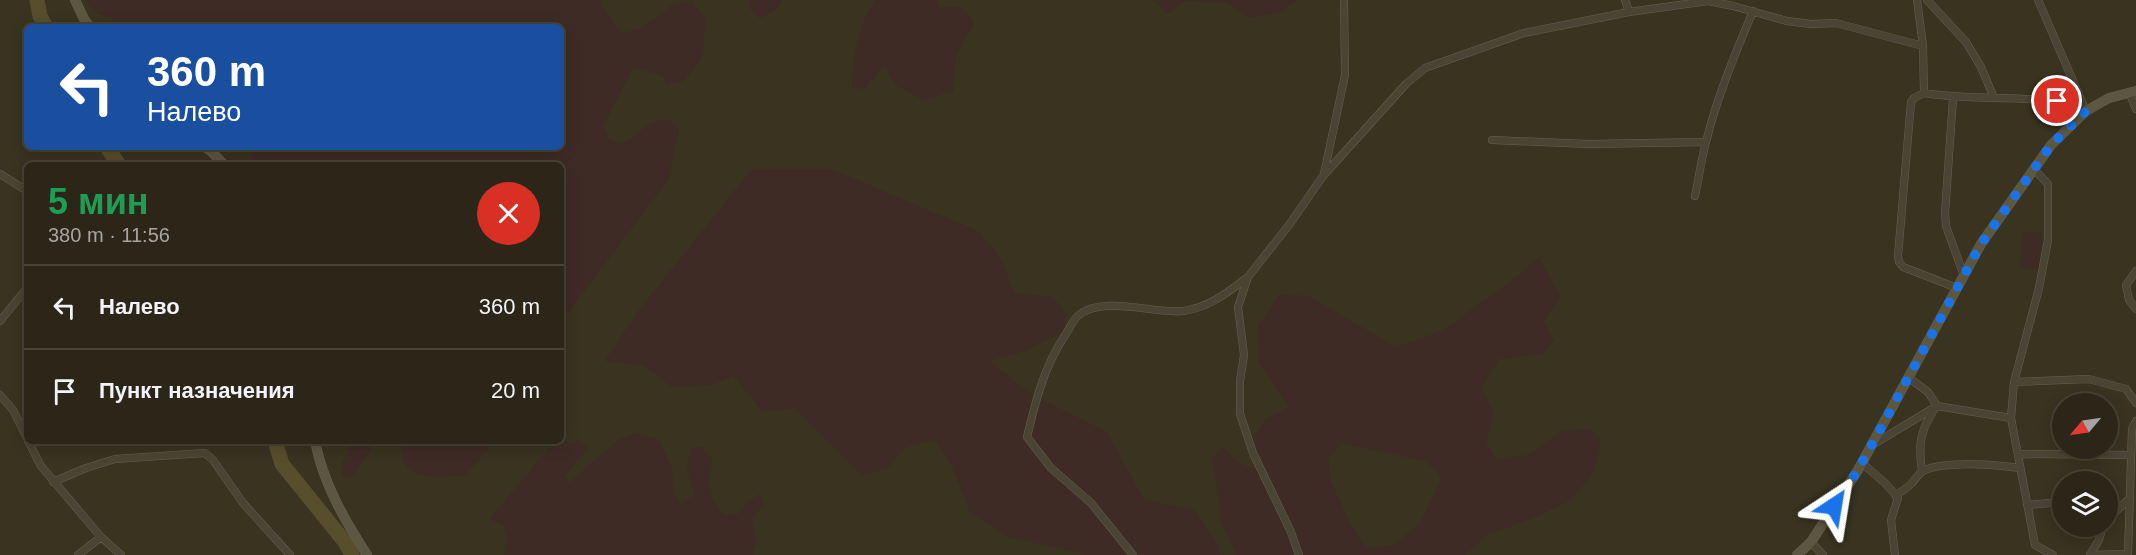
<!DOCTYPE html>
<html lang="ru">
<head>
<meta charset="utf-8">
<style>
	:root { --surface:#2b2618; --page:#332e21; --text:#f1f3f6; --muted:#a6a5a2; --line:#474337 }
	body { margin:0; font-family:Helvetica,sans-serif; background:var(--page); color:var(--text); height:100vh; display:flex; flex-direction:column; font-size:22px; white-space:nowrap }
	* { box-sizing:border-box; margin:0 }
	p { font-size:20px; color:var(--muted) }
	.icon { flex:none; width:33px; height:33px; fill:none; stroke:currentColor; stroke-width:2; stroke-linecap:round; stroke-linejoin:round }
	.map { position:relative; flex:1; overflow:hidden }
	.details { position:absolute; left:24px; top:162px; width:540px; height:282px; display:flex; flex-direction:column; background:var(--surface); border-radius:9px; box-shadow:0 3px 15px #0003,0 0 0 2px var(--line) }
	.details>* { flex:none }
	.guide { position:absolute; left:24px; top:24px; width:540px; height:126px; border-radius:9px; box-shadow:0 3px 15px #0003,0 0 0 2px var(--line); background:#1a4fa0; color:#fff; overflow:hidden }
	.needle { width:39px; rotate:241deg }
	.buttons { position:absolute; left:2052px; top:393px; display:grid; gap:12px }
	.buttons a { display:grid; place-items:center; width:66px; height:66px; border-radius:50%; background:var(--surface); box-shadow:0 3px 15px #0003,0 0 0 2px var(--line); font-size:30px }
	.pin { position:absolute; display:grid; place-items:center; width:51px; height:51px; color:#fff; margin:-26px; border:3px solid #fff; border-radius:50%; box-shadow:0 2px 6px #0007 }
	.me { position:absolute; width:66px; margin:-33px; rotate:33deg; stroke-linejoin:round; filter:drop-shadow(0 0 4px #0008) }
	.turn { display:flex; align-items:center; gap:21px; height:126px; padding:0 24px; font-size:27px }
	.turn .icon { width:78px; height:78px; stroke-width:2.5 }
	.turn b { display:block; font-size:42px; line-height:51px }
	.round { display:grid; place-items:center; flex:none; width:63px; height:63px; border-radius:32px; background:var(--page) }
	.headline { display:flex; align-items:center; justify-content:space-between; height:102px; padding:0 24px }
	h1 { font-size:36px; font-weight:800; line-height:45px; color:#1e9e55 }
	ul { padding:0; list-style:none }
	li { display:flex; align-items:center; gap:18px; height:84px; padding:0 24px; border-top:2px solid var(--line) }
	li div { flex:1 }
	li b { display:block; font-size:22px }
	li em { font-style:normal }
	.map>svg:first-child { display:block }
	.green { fill:#3e2b25; fill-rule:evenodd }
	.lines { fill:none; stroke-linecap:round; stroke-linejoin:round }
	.river { stroke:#584e2c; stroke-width:15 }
	.street-casing { stroke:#676251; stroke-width:8 }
	.secondary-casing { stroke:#676251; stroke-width:10 }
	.street { stroke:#494433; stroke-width:7 }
	.secondary { stroke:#5c5741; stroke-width:9 }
	.route { stroke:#1a73e8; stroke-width:10; stroke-dasharray:0 18 }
</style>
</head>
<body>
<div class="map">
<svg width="2136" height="555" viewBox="0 0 2136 555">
	<rect width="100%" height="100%" fill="#393320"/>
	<path class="green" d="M87 0H601V5L622 33 640 29 674 4 691 1 706 19 702 57 684 81 667 84 662 75 633 68 603 126 609 139 622 144 653 122 668 119 679 129 668 180 561 322V165H256L249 151 245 147H561V27H119L112 18C100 15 91 13 87 0Z
		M750 0H783L774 12 759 18 749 8Z
		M875 0H937L939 7H961L974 23 956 56 953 91 924 100 897 86 884 66 864 89 852 87C854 54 857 28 875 0Z
		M1153 0H1296L1282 12 1249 18 1228 3 1185 1 1167 14Z
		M752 169H831L978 231 1002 260 1014 293 1053 297 1066 314 1064 330 1028 350 989 361 1032 395 1107 432 1144 500 1194 510 1219 546 1220 555H1089L1005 536 970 512 952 466 934 440 904 448 888 468 862 475 794 408 763 412 734 376 711 385 672 387 644 366 605 361 639 310Z
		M2023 232 2042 233 2039 270 2020 268Z
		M1539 258 1561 297 1543 321 1554 341 1542 354 1499 359 1481 387 1494 413 1486 443 1497 460 1528 455 1562 431 1591 429 1601 441 1593 474 1569 501 1529 520 1486 535 1465 555H1237L1221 522 1219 496 1212 458 1223 447 1237 462 1269 475 1252 441 1265 420 1289 407 1259 362 1258 326 1279 295 1308 296 1396 347 1442 331 1514 279ZM1341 443 1426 461 1442 478 1421 522 1393 546 1365 547 1350 523 1331 482 1328 459Z
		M633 433 659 440 672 469 673 493 681 504 694 495 687 465 692 448 702 447 712 460C708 485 705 494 724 515L738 514 747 502 760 494 764 504 752 519 756 544 752 555H504L508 541 503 525 490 519 549 448 579 440 589 448 564 476 569 483 618 440Z
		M346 441H374L367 457 359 466 355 475 347 478 342 475 343 460 349 452Z
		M400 441H490V446L466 475C447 476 412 483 403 460 401 454 402 447 400 441Z"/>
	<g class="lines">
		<path class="river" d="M37 0 40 16 46 27
			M107 147 119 165
			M275 441 282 464 345 542 352 555"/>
		<defs>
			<path id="street" d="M1625 0 1629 12 1708 1 1733 6 1787 21 1811 24 1836 23 1923 46
				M1917 0 1923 46 1924 93C1967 100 2011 96 2054 101 2065 103 2076 108 2086 111
				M1927 0 1966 42 1981 67 1994 98
				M2038 0 2086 111
				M2129 92 2136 109
				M1924 93 1914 98 1911 102 1898 256 1899 262 1903 267 1957 288
				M1953 98 1945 213 1946 226 1964 276
				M1492 140 1587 144 1706 142
				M0 174 27 191
				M1324 174 1345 75 1344 0
				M1695 196C1699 178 1701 160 1706 142 1717 97 1735 54 1753 11
				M2136 271 2126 285 2129 300 2136 309
				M0 321 27 288
				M1909 378 1928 392 1937 406
				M2014 382 2039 288 2048 240V184L2034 169
				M0 395 13 410 27 438
				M1937 406 2011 418 2014 382 2089 379 2126 389 2136 403
				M2011 418 2035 545 2053 555
				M28 441 41 466 101 537 78 555
				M1872 445 1937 406
				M2018 454 2131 455
				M1862 463 1886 484 1898 498 1891 520 1895 555
				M1922 471C1918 444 1920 431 1935 408
				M53 482 86 468 115 459 205 453 213 460 243 503 290 555
				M1895 495C1901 492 1906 489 1911 484 1915 480 1918 474 1923 471 1944 460 1997 465 2020 468
				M2027 505 2062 502
				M2108 519 2130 498
				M101 537 121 555
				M1811 542 1823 555
				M1133 555 1091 503 1051 468 1027 437C1036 400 1044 366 1066 334 1070 328 1073 319 1079 315 1104 295 1153 314 1183 311 1209 308 1228 292 1248 277
				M1299 555 1291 532 1253 453 1240 414V381L1244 355 1238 307 1248 277 1289 225 1323 176 1406 84 1425 68 1524 33 1629 12
				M2090 555 2128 554 2132 429 2136 421
				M2090 555 2099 540 2103 526"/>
			<path id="secondary" d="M75 0 84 19 90 27
				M205 147 212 152 224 165
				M315 441C323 483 344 519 367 555
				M1797 555 1811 542 1858 470 1981 244 2034 169 2051 145 2086 111 2109 98 2136 91"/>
		</defs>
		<use href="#street" class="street-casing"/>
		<use href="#secondary" class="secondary-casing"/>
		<use href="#street" class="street"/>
		<use href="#secondary" class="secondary"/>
	</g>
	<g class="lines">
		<path class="route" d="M1834 506 1858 470 1981 244 2051 145 2086 111 2057 101"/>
	</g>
</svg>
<div class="buttons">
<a><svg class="needle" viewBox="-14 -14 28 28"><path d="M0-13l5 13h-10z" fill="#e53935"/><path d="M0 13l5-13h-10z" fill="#a6a5a2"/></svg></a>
<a><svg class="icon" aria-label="layers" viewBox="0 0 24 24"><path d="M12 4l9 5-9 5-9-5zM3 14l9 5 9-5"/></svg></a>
</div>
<div class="pin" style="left:2057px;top:101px;background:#d93025"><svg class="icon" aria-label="arrive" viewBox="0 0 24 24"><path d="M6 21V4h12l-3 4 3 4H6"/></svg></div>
<svg class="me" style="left:1834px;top:506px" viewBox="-20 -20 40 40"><path d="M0-17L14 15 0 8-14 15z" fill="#1a73e8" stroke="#fff" stroke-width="4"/></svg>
<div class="guide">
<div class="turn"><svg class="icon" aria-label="left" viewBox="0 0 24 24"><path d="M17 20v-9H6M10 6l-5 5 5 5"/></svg><div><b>360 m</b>Налево</div></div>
</div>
<section class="details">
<div class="headline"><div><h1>5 мин</h1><p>380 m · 11:56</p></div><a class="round" style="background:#d93025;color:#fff"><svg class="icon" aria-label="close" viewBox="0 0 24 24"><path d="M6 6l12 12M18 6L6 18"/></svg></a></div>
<ul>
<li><svg class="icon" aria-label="left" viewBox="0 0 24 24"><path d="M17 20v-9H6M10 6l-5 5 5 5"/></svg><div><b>Налево</b></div><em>360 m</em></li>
<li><svg class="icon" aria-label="arrive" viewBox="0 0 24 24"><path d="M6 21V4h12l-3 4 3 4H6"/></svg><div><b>Пункт назначения</b></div><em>20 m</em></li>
</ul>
</section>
</div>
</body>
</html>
